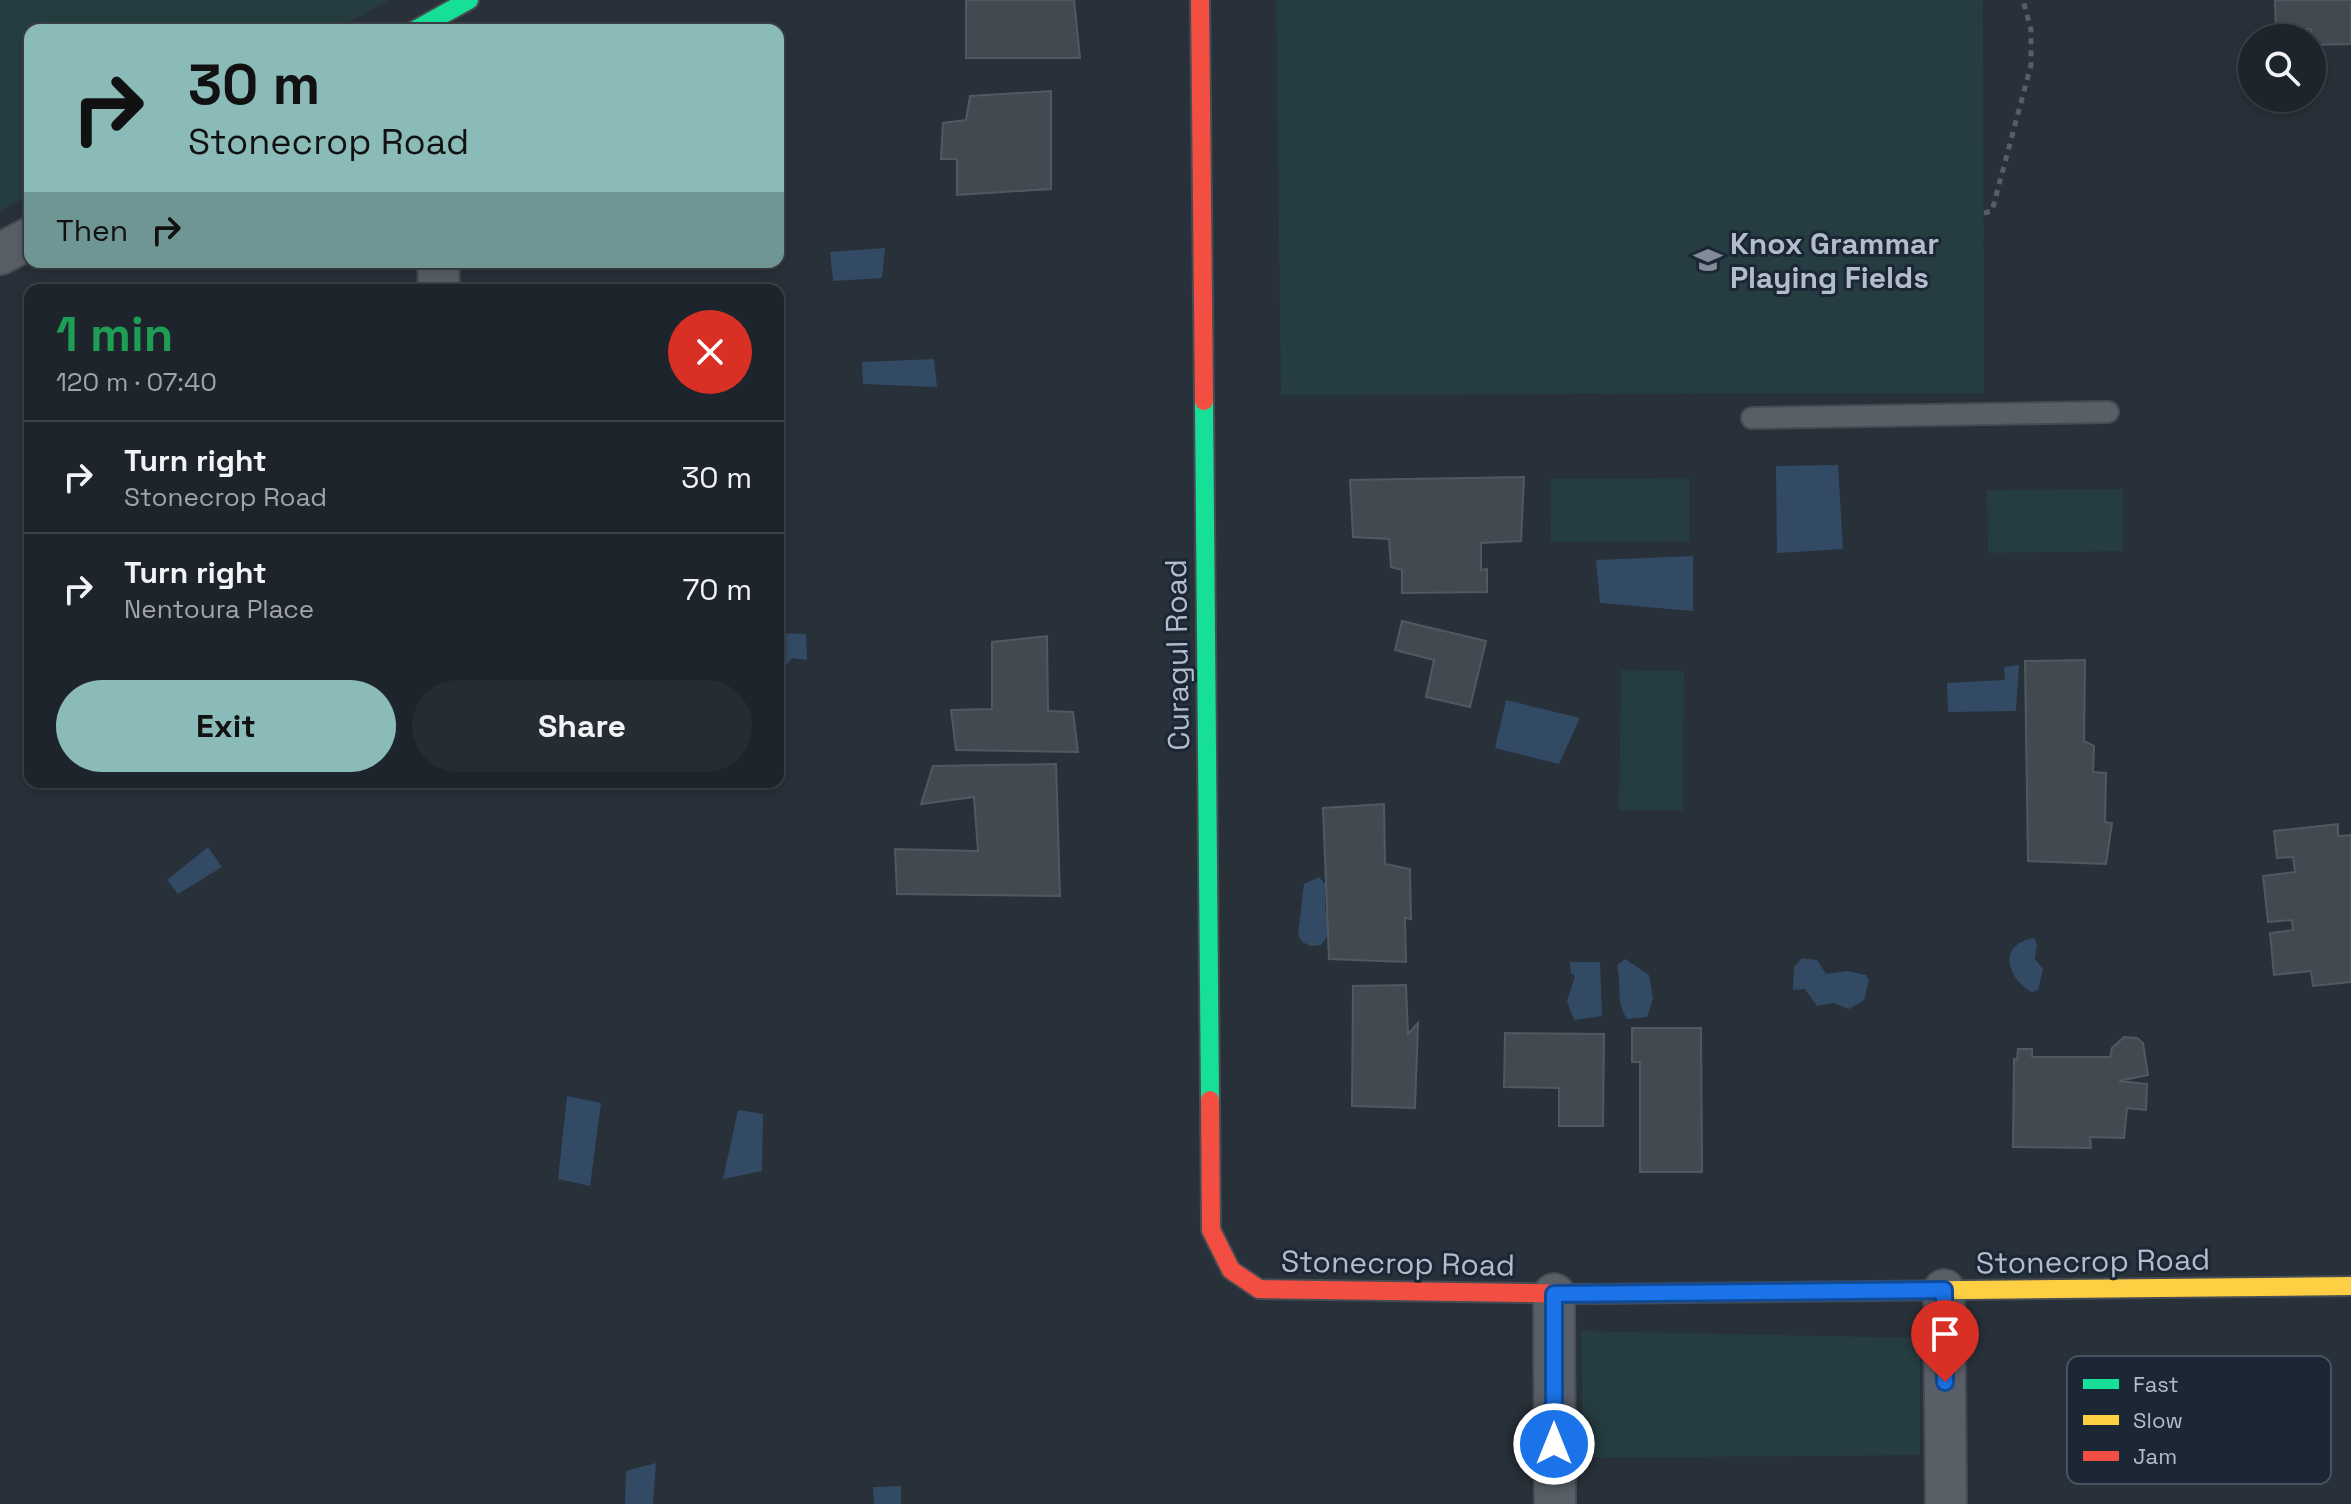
<!DOCTYPE html>
<html lang="en">
<head>
<meta charset="utf-8">
<style>
	:root { --surface:#1e242b; --page:#262c33; --text:#f1f3f6; --muted:#a1a4a9; --line:#3c4147; --accent:#8bbbb9 }
	body { margin:0; font-family:"Space Grotesk",sans-serif; background:var(--page); color:var(--text); height:100vh; display:flex; flex-direction:column; font-size:30px; white-space:nowrap }
	* { box-sizing:border-box; margin:0 }
	p { font-size:26px; color:var(--muted) }
	.icon { flex:none; width:44px; height:44px; fill:none; stroke:currentColor; stroke-width:2; stroke-linecap:round; stroke-linejoin:round }
	.map { position:relative; flex:1; overflow:hidden }
	.sheet { position:absolute; left:24px; top:284px; width:760px; height:504px; display:flex; flex-direction:column; background:var(--surface); border-radius:16px; box-shadow:0 4px 12px #0003,0 0 0 2px var(--line) }
	.sheet>* { flex:none }
	.hud { position:absolute; left:24px; top:24px; width:760px; height:244px; border-radius:16px; box-shadow:0 4px 12px #0003,0 0 0 2px var(--line); background:#8bbbb9; color:#111; overflow:hidden }
	.fabs { position:absolute; left:2238px; top:24px; display:grid; gap:16px }
	.fabs a { display:grid; place-items:center; width:88px; height:88px; border-radius:50%; background:var(--surface); box-shadow:0 4px 12px #0003,0 0 0 2px var(--line); font-size:40px }
	.pin { position:absolute; display:grid; place-items:center; width:68px; height:68px; color:#fff; margin:-82px -34px; border-radius:50% 50% 50% 0; rotate:-45deg; box-shadow:0 0 8px #0007 }
	.pin .icon { rotate:45deg }
	.me { position:absolute; width:88px; margin:-44px; rotate:0deg; stroke-linejoin:round; filter:drop-shadow(0 0 6px #0008) }
	.turn { display:flex; align-items:center; gap:28px; height:168px; padding:0 32px; font-size:36px }
	.turn .icon { width:104px; height:104px; stroke-width:2.5 }
	.turn b { display:block; font-size:56px; line-height:68px }
	.then { display:flex; align-items:center; height:76px; padding:0 32px; background:#0003; gap:16px; font-size:30px }
	.round { display:grid; place-items:center; flex:none; width:84px; height:84px; border-radius:42px; background:var(--page) }
	.summary { display:flex; align-items:center; justify-content:space-between; height:136px; padding:0 32px }
	h1 { font-size:48px; font-weight:700; line-height:60px; color:#1e9e55 }
	.primary-button { display:flex; gap:16px; margin-top:auto; padding:16px 32px }
	.primary-button a { flex:1; height:92px; border-radius:48px; background:var(--accent); color:#111; font-size:32px; font-weight:700; line-height:92px; text-align:center }
	.primary-button a+a { background:var(--page); color:var(--text) }
	ul { padding:0; list-style:none }
	li { display:flex; align-items:center; gap:24px; height:112px; padding:0 32px; border-top:2px solid var(--line) }
	li div { flex:1 }
	li b { display:block; font-size:30px }
	li em { font-style:normal }
	.map>svg:first-child { display:block }
	.green { fill:#253d40 }
	.water { fill:#334a65 }
	.building { fill:#424951; stroke:#505861; stroke-width:2 }
	.lines { fill:none; stroke-linecap:round; stroke-linejoin:round }
	.lane-casing { stroke:#474c53; stroke-width:24 }
	.street-casing { stroke:#474c53; stroke-width:44 }
	.fast-casing { stroke:#474c53; stroke-width:22 }
	.slow-casing { stroke:#474c53; stroke-width:22 }
	.jam-casing { stroke:#474c53; stroke-width:22 }
	.path { stroke:#575e64; stroke-width:5; stroke-dasharray:6 6; stroke-linecap:butt }
	.lane { stroke:#595f67; stroke-width:20 }
	.street { stroke:#595f67; stroke-width:40 }
	.fast { stroke:#16e098; stroke-width:18 }
	.slow { stroke:#ffcf43; stroke-width:18 }
	.jam { stroke:#f24e42; stroke-width:18 }
	.route-casing { stroke:#114b97; stroke-width:20 }
	.route { stroke:#1a73e8; stroke-width:14 }
	.labels { text-anchor:middle; dominant-baseline:central; stroke-width:6; stroke-linejoin:round; paint-order:stroke }
	.poi-label { font-size:30px; font-weight:bold; fill:#b2bdcb; stroke:#1b2734; text-anchor:start }
	.street-label { font-size:30px; fill:#b2bdcb; stroke:#1b2734 }
	.key { fill:#1b2734; stroke:#485461; stroke-width:2 }
	.key-label { font-size:22px; fill:#b2bdcb }
</style>
</head>
<body>
<div class="map">
<svg width="2351" height="1504" viewBox="0 0 2351 1504">
	<rect width="100%" height="100%" fill="#283039"/>
	<path class="green" d="M0 0H390L334 30H30V195L0 212Z
		M1276 0H1983L1984 393 1281 395Z
		M1689 478V541L1551 542 1550 479Z
		M2123 489V551L1988 553 1987 490Z
		M1621 670 1684 671 1683 810H1619Z
		M1581 1331 1920 1338V1455L1583 1458Z"/>
	<path class="water" d="M885 248 882 278 833 281 830 252Z
		M934 359 937 387 863 384 862 362Z
		M1838 465 1843 549 1777 553 1776 466Z
		M1693 556V611L1600 603 1596 560Z
		M778 633 806 634 807 660 792 658 787 664 778 665Z
		M2019 665 2016 711 1948 712 1947 683 2005 680 2004 667Z
		M1506 700 1580 718 1559 764 1495 748Z
		M208 847 222 867 178 894 167 880Z
		M1319 877 1325 884V908L1330 933 1321 945 1311 946 1302 942 1298 935 1304 884Z
		M2034 938 2037 945 2035 959 2043 969 2038 990 2031 992C2006 977 1998 944 2034 938Z
		M1802 958 1817 960 1826 974 1848 971 1866 975 1869 980 1864 1000 1849 1009 1833 1003 1817 1006 1805 989 1793 990 1794 967Z
		M1625 959 1649 975 1653 999 1647 1017 1627 1019C1615 999 1622 987 1617 965Z
		M1570 962H1600L1602 1016 1574 1020 1567 1001 1575 976 1571 973Z
		M567 1096 601 1103 590 1186 558 1179Z
		M738 1110 763 1114 762 1171 723 1179Z
		M656 1463 653 1504H625L626 1471Z
		M901 1486V1504H874L873 1487Z"/>
	<path class="building" d="M966 0H1074L1080 58H966Z
		M2275 0H2351V44L2312 45 2311 29 2276 30Z
		M1051 91V189L957 195V159H941L943 123 966 120 970 96Z
		M1524 477 1521 541 1481 543V570L1487 569V592L1402 593V570L1391 567 1389 539 1353 537 1350 480Z
		M1402 621 1486 641 1470 707 1426 697 1434 660 1395 650Z
		M1047 636 1048 711 1073 712 1078 752 956 750 951 710 992 709V642Z
		M2085 660 2084 741 2094 746 2093 772 2106 773 2105 822 2112 823 2106 864 2028 861 2025 661Z
		M1056 764 1060 896 897 894 895 849 978 851 974 797 921 804 933 766Z
		M1384 804 1385 864 1410 869 1411 919 1405 918 1406 962 1329 959 1323 808Z
		M2338 824V836L2351 835V982L2313 986 2311 971 2274 975 2270 933 2293 930 2292 920 2268 922 2263 876 2295 872 2293 857 2277 858 2274 831Z
		M1406 985 1408 1034 1418 1023 1415 1108 1352 1106 1353 986Z
		M1632 1028H1701L1702 1172H1640V1062H1632Z
		M1505 1033 1604 1034 1603 1126H1559V1088L1504 1087Z
		M2124 1037 2137 1038 2143 1043 2148 1075 2119 1081 2147 1084 2146 1110 2127 1108 2124 1138 2090 1137 2091 1148 2013 1147 2014 1059 2017 1060 2018 1049H2032V1057H2110L2112 1048Z"/>
	<g class="lines">
		<defs>
			<path id="lane" d="M1752 418 2108 412"/>
			<path id="street" d="M0 254 30 238
				M438 262 439 290
				M1944 1290 1946 1504
				M1554 1294 1555 1504"/>
			<path id="fast" d="M415 30 469 0
				M1204 401 1210 1100"/>
			<path id="slow" d="M1593 1294 2351 1286"/>
			<path id="jam" d="M1200 0 1204 401
				M1210 1100 1211 1230 1231 1270 1259 1289 1593 1294"/>
		</defs>
		<use href="#lane" class="lane-casing"/>
		<use href="#street" class="street-casing"/>
		<use href="#fast" class="fast-casing"/>
		<use href="#slow" class="slow-casing"/>
		<use href="#jam" class="jam-casing"/>
		<path class="path" d="M1984 213 1992 211 2031 65V30L2023 0"/>
		<use href="#lane" class="lane"/>
		<use href="#street" class="street"/>
		<use href="#fast" class="fast"/>
		<use href="#slow" class="slow"/>
		<use href="#jam" class="jam"/>
	</g>
	<g class="lines">
		<defs>
			<path id="route" d="M1554 1444V1294L1944 1290 1945 1382"/>
		</defs>
		<use href="#route" class="route-casing"/>
		<use href="#route" class="route"/>
	</g>
	<defs>
		<symbol id="school-bare" viewBox="-9 -9 18 18"><path d="M0-5L7-2L0 1L-7-2ZM-4 1L0 2.5L4 1V4Q0 6-4 4Z" fill="#828c98" stroke="#1b2734" stroke-width="2.5" paint-order="stroke"/></symbol>
	</defs>
	<g fill-rule="evenodd">
		<use href="#school-bare" x="1688" y="240" width="40" height="40"/>
	</g>
	<g class="labels">
		<g class="poi-label">
			<text x="1730" y="243">Knox Grammar<tspan x="1730" dy="34">Playing Fields</tspan></text>
		</g>
		<g class="street-label">
			<text transform="translate(1177 655) rotate(-91)">Curagul Road</text>
			<text transform="translate(2093 1261) rotate(-1)">Stonecrop Road</text>
			<text transform="translate(1398 1263) rotate(1)">Stonecrop Road</text>
		</g>
	</g>
	<rect x="2067" y="1356" width="264" height="128" rx="12" class="key"/>
	<rect x="2083" y="1379" width="36" height="10" fill="#16e098"/>
	<rect x="2083" y="1415" width="36" height="10" fill="#ffcf43"/>
	<rect x="2083" y="1451" width="36" height="10" fill="#f24e42"/>
	<g class="key-label">
		<text x="2133" y="1392">Fast</text>
		<text x="2133" y="1428">Slow</text>
		<text x="2133" y="1464">Jam</text>
	</g>
</svg>
<div class="fabs">
<a><svg class="icon" aria-label="search" viewBox="0 0 24 24"><circle cx="10" cy="10" r="6"/><path d="M15 15l6 6"/></svg></a>
</div>
<div class="pin" style="left:1945px;top:1382px;background:#d93025"><svg class="icon" aria-label="arrive" viewBox="0 0 24 24"><path d="M6 21V4h12l-3 4 3 4H6"/></svg></div>
<svg class="me" style="left:1554px;top:1444px" viewBox="-20 -20 40 40"><circle r="17" fill="#1a73e8" stroke="#fff" stroke-width="3"/><path d="M0-11L8 9 0 5-8 9z" fill="#fff"/></svg>
<div class="hud">
<div class="turn"><svg class="icon" aria-label="right" viewBox="0 0 24 24"><path d="M7 20v-9h11M14 6l5 5-5 5"/></svg><div><b>30 m</b>Stonecrop Road</div></div>
<div class="then">Then<svg class="icon" aria-label="right" viewBox="0 0 24 24"><path d="M7 20v-9h11M14 6l5 5-5 5"/></svg></div>
</div>
<section class="sheet">
<div class="summary"><div><h1>1 min</h1><p>120 m · 07:40</p></div><a class="round" style="background:#d93025;color:#fff"><svg class="icon" aria-label="close" viewBox="0 0 24 24"><path d="M6 6l12 12M18 6L6 18"/></svg></a></div>
<ul>
<li><svg class="icon" aria-label="right" viewBox="0 0 24 24"><path d="M7 20v-9h11M14 6l5 5-5 5"/></svg><div><b>Turn right</b><p>Stonecrop Road</p></div><em>30 m</em></li>
<li><svg class="icon" aria-label="right" viewBox="0 0 24 24"><path d="M7 20v-9h11M14 6l5 5-5 5"/></svg><div><b>Turn right</b><p>Nentoura Place</p></div><em>70 m</em></li>
</ul>
<div class="primary-button"><a>Exit</a><a>Share</a></div>
</section>
</div>
</body>
</html>
